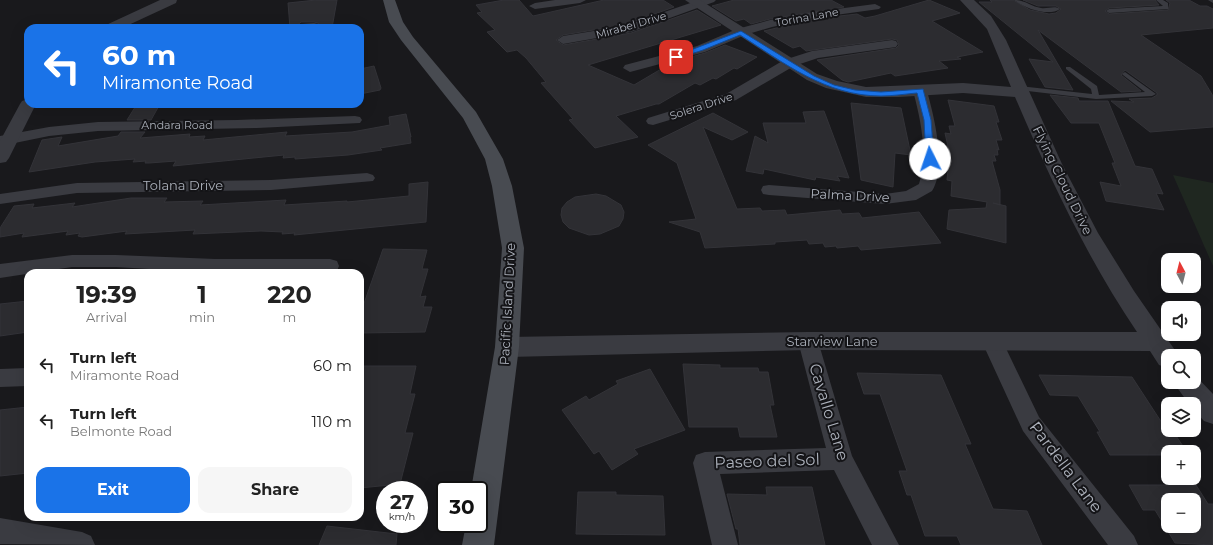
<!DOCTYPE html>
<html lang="en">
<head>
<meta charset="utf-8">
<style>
	:root { --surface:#fff; --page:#f6f6f6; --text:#222; --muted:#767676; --accent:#1a73e8 }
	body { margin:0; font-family:Montserrat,sans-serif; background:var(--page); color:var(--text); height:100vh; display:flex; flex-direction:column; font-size:15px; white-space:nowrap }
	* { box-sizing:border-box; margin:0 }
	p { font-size:13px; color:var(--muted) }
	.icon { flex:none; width:22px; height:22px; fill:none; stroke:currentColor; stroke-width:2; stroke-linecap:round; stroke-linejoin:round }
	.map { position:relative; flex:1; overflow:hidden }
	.side { position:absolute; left:24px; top:269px; width:340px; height:252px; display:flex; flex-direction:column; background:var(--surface); border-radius:12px; box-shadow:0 4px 16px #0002 }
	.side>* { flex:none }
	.hud { position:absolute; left:24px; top:24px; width:340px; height:84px; border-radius:12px; box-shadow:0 4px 16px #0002; background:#1a73e8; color:#fff; overflow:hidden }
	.needle { width:26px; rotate:353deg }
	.controls { position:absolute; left:1161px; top:253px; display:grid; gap:8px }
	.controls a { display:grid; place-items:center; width:40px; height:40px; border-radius:8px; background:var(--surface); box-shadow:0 4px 16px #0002; font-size:20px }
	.speed { position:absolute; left:376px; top:481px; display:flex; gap:8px; font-size:20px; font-weight:700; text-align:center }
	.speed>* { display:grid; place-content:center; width:52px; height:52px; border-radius:50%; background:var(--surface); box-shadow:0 4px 16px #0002; line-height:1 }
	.speed small { font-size:10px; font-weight:400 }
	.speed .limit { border:2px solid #111; border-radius:6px; background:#fff; color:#111 }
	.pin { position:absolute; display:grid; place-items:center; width:34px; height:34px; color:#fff; margin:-17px; border-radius:8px; box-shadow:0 2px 6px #0006 }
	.me { position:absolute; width:44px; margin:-22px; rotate:356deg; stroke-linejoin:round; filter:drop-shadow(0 0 3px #0008) }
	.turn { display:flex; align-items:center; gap:14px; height:84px; padding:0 12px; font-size:18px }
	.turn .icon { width:52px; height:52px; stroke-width:2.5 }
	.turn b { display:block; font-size:28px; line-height:34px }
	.eta { display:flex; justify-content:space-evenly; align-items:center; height:68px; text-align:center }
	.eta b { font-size:24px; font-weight:700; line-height:28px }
	.cta { display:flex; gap:8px; margin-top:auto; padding:8px 12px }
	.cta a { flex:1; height:46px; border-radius:12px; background:var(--accent); color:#fff; font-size:16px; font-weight:700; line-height:46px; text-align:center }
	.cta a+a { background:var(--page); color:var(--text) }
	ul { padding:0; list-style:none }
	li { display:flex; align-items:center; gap:12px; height:56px; padding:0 12px }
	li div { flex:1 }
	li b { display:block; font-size:15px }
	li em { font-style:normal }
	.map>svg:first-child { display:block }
	.green { fill:#1f2720 }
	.building { fill:#2c2c30; stroke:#333338; fill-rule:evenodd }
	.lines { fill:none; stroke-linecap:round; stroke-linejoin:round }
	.service { fill:#3a3b41; fill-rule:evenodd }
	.minor { fill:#3a3b41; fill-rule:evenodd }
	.tertiary { fill:#3a3b41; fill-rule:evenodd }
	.secondary { fill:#484b51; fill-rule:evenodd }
	.route { fill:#1a73e8; stroke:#114b97 }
	.labels { text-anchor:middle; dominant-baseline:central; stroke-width:4; stroke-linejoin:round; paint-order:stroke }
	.far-street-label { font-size:11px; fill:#acb1bb; stroke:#141417 }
	.street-label { font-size:13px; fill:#acb1bb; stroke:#141417 }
	.near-street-label { font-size:16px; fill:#acb1bb; stroke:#141417 }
</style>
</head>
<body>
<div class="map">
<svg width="1213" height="545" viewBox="0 0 1213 545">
	<rect width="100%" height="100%" fill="#19191c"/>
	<path class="green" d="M1173 175 1213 183V266Z"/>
	<path class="building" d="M316 0H337L332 28H320L318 23 314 22H301L294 28H290L288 3Z
		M504 0H519L533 16 604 0H663L674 7 624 25 563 35 556 40 563 45 631 33 697 10 721 25 588 65 634 85 673 62 705 53 725 45 757 57 737 69 734 68 716 79 713 78 700 85 695 83 659 104H656L616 116 638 137 595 148 569 120 573 119 541 83 546 82 526 58 517 50 507 52 487 32 495 30 477 13 482 12 476 5Z
		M734 0H831L844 7 770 19 751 24 744 19 736 21 712 6Z
		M929 0 960 13 932 21 983 52 957 57 961 59 939 61 948 68 895 76 891 73 848 82 842 80 817 60 896 48 899 45 897 40 892 39 806 51 800 46 793 48 764 31 814 19 857 14 865 18 875 16Z
		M990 0H1013L1030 10 1049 14 1056 13 1061 9 1056 6H1038L1023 0H1155L1159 5 1109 8 1105 11 1109 14 1168 10 1170 3 1166 0H1189L1200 6H1207L1213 9V28L1141 35 1201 76 1213 96V127L1150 132 1111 101 1134 102 1129 99 1152 98 1157 95V93L1125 70 1121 75 1141 91 1121 92 1038 30 1073 90 1045 87 1029 59 1053 62 979 2H992Z
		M374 66 381 88 380 90 360 94V69Z
		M1050 95 1078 98 1079 101H1108L1135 166 1152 169 1163 194 1156 193 1164 210 1106 201 1100 182 1121 186 1112 163H1115L1099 123H1071Z
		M948 100 994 106 999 122H996L1002 140H996L999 150 997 149 998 155H994L996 161H992L1000 190V205L993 203 1006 206V243L947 229 949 210 986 208 987 202 951 196 952 181 947 180 949 160H951L945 133 951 134 949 126H955Z
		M851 103 901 108 911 155 895 153 893 187 861 180Z
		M137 104H160L151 120H127Z
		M824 111 849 178 837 176 840 181 816 177 815 180 764 169 763 174 746 171 755 136 768 143 763 123H806L803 112Z
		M713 113 748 132 732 140 703 127 737 209 760 208 762 211 785 210 787 215 840 210 842 214 859 213 862 218 919 212 941 243 861 250 858 246 837 248 836 246 825 247 823 243 809 244 807 240 775 242V244L705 248 700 232 669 222 696 219 677 163 648 145Z
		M406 114 411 137H410L411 143 380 148 382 150 348 155 295 159V157L283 158 284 155 173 166 176 161 149 163H145L146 161 133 162 135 159 95 162 29 172 42 140 62 137 58 146 118 136 121 132H145L140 138 190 134 189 137 205 136 203 140 287 132 285 136 352 132 390 125 389 117Z
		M428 182 426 222 294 235 295 233 282 234 283 232 261 231 193 234 195 230 125 234 127 231 82 237 78 236 80 233 66 235 68 231 22 237 24 233 0 237V228L14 206 34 204 32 208 75 203 72 207 131 198H167L164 202 203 201 200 205 286 200 284 205 347 201V202L409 196V184Z
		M596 194 606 196 621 205 624 212 623 219 619 226 600 234 589 235 569 228 563 222 561 215 562 208 567 202 575 197Z
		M383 249 427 250 422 269H428L420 297 426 296 423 307H432L425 332 360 333V315Z
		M28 301V332L0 336V304Z
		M683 364 720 365V368H758L759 372H768L774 405H770L777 437H740L738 427H689Z
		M360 366H416L410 394H415L405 433H413L400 484 360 488Z
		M650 369 685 430 634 449 638 454 612 470 599 451 594 454 562 410 586 396 589 400 618 384 616 381Z
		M857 373 941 375 971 444H965L993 509 1027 511 1042 545H961L957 536H925L911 495H907L899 471H907L880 394H864Z
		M1039 375 1132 377 1162 423H1167L1168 430H1172L1187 452H1168V455H1110L1097 432H1100L1078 396 1050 395Z
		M28 407V473L0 476V410Z
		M1129 485H1196L1208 504H1213V545L1175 543 1155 510H1143ZM1168 500H1194V526H1168Z
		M766 487H812L825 545H740L738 529H736L727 494 767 495Z
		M578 492H616V495L663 496 665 535 576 534Z
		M327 526 397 534 396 545H319Z"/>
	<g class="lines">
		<path class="service" d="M1014 0C1025 0 1032 7 1041 8 1048 9 1055 5 1060 9 1048 17 1025 8 1014 0Z
			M1156 0H1163L1168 3V9L1109 13 1106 11 1109 9 1163 6Z
			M1208 0H1213V3Z
			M1066 67H1070L1097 86 1099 95 1145 92 1123 75 1122 74 1125 72 1156 94 1152 96 1096 99 1019 90 1015 88 1019 86 1092 94 1091 89 1066 69Z"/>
		<path class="minor" d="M555 0H586L580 3 535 9 529 6 535 3Z
			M699 0H716L714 2 631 32 563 44 557 40 563 36 624 26Z
			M875 4 881 7 879 9 814 18 772 27 745 35 705 52 630 72 623 68 625 65 697 46 737 29 770 20 814 12Z
			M314 23 318 24 319 28H295L301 24Z
			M892 40 896 41 898 44 896 47 818 58 794 66 736 100 653 125 648 124 646 121 648 118 726 94 784 60 812 51Z
			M920 87 925 88 927 91C934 116 947 168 932 191L916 200 885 204 769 195 763 194 761 190 763 186 769 185 885 194 906 191 919 184C928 155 921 120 913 91L915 88Z
			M355 116 360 117 362 120 360 123 257 128 98 131 49 136 0 146V136L49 127 98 122 237 120Z
			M367 173 373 175 375 178 373 181 271 190 77 193 0 204V194L77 183 271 180Z
			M72 255H116L215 259H330L337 261 339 266 337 271 330 273H215L116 267H72L0 278V264Z
			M808 333 815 335 818 341 852 456 899 545H872L834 470 720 474 738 545H712L693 463 696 455 705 452 826 448 798 341 801 335Z
			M993 334 1000 336 1039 417 1134 536 1138 545H1108L1023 431 982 342 986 336Z
			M28 368V386L0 387V369Z
			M0 518 82 532 91 536 95 545 0 544Z"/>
		<path class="tertiary" d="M160 0H177L176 3 122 28H104L106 25Z
			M685 0H700L817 74 837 81 866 87 963 83 1011 87 987 29 960 0H974L991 16 1006 40 1062 164 1098 233 1134 291 1179 356H1168V368L1159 365 1150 351 808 350 507 357 498 354 495 347 498 340 507 337 808 332H1137C1087 258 1050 179 1015 97L963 93 899 97H866L826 88 807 80Z
			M28 99V104H36L9 158 6 162 0 163V141L20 104 22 101Z
			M1194 374 1213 394V424L1204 421 1194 410V404H1189L1173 382H1194Z"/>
		<path class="secondary" d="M383 0H395L403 22 413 37 476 112 503 159 512 186 524 248 519 347 494 545H462L466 524H479V490H471L495 347 502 248 492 186 485 159 463 118 401 40 389 22Z"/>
	</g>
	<path class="route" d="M741 31 814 76 834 85 855 90 881 92 923 89 931 120 934 159 930 161 926 159 924 120 917 93C905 94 893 96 881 96 826 96 784 63 740 35L703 50 676 59 672 57Z"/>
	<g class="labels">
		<g class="far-street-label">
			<text transform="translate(807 17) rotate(-10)">Torina Lane</text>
			<text transform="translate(631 25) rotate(-16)">Mirabel Drive</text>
			<text transform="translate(701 106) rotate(-18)">Solera Drive</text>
			<text x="177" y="125">Andara Road</text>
		</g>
		<g class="street-label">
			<text transform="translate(1063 180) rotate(64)">Flying Cloud Drive</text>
			<text x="183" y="185">Tolana Drive</text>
			<text transform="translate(850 195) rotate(3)">Palma Drive</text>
			<text transform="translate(507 304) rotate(-87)">Pacific Island Drive</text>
			<text x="832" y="341">Starview Lane</text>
		</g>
		<g class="near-street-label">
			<text transform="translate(829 412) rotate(73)">Cavallo Lane</text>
			<text transform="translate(767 461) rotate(-2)">Paseo del Sol</text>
			<text transform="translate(1066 467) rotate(53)">Pardella Lane</text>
		</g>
	</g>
</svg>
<div class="controls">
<a><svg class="needle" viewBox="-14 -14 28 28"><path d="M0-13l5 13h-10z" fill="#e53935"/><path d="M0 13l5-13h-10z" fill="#767676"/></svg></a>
<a><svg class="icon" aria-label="sound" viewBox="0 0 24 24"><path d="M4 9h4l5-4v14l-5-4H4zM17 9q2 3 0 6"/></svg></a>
<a><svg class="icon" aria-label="search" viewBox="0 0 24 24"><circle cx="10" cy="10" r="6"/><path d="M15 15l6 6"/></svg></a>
<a><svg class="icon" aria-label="layers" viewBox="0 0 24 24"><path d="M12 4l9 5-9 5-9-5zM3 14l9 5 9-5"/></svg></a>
<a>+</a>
<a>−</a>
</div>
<div class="speed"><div>27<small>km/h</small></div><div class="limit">30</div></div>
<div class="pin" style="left:676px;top:57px;background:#d93025"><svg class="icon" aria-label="arrive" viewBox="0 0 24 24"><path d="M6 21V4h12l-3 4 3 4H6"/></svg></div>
<svg class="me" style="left:930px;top:159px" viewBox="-20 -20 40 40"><circle r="19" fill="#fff"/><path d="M0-13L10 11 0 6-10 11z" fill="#1a73e8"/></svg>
<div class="hud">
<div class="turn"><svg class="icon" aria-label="left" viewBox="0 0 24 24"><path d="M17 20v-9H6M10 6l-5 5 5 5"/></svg><div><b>60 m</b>Miramonte Road</div></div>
</div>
<section class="side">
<div class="eta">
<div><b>19:39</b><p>Arrival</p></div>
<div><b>1</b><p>min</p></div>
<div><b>220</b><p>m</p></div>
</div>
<ul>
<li><svg class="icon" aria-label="left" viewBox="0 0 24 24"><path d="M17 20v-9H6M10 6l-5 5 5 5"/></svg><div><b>Turn left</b><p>Miramonte Road</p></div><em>60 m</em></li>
<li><svg class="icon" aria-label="left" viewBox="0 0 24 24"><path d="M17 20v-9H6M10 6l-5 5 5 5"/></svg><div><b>Turn left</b><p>Belmonte Road</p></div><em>110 m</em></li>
</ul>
<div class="cta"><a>Exit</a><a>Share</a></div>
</section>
</div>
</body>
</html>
